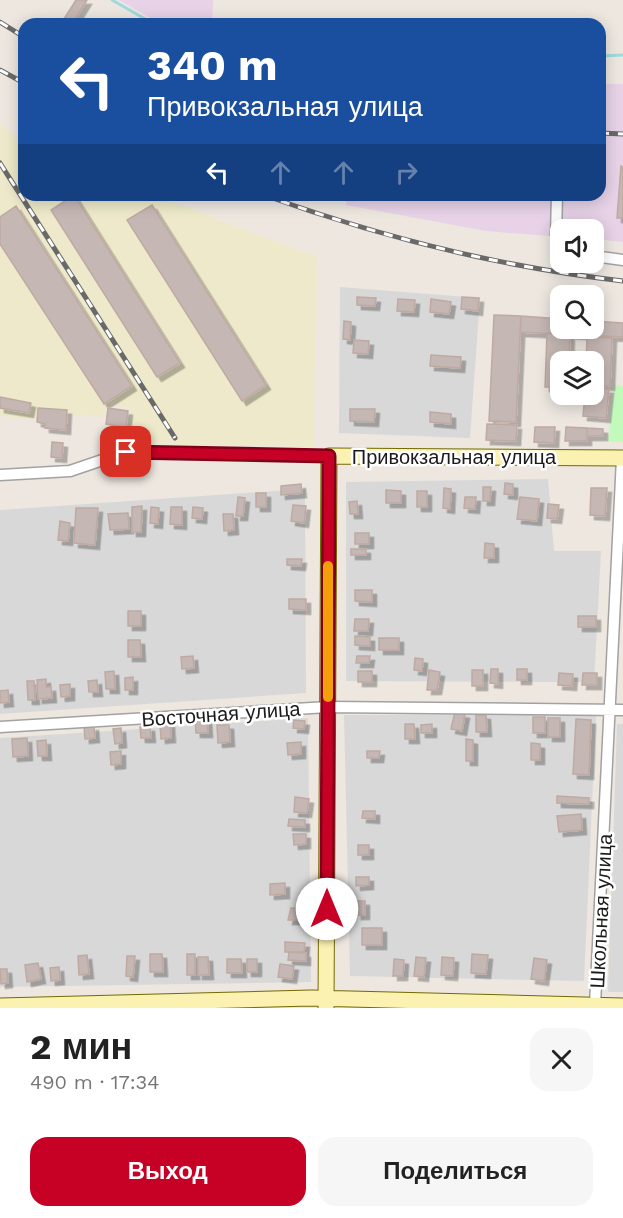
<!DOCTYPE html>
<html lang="ru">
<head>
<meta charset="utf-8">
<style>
	:root { --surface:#fff; --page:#f6f6f6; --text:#222; --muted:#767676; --accent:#c70025 }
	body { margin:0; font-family:"Work Sans",sans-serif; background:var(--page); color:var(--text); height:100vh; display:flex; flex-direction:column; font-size:22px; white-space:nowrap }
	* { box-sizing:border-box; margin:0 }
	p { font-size:20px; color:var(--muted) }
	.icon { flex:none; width:33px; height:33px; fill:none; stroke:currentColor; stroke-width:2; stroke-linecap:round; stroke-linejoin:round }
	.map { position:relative; height:1008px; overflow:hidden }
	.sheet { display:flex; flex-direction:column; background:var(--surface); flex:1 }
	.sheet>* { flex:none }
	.guide { position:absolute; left:18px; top:18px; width:588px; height:183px; border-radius:18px; box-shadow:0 3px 15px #0003; background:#1a4fa0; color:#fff; overflow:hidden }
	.tools { position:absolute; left:550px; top:219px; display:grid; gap:12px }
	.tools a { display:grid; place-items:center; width:54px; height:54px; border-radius:12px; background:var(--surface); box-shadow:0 3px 15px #0003; font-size:30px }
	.pin { position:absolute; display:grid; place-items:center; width:51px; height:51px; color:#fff; margin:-26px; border-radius:12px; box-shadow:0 3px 9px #0006 }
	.me { position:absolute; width:66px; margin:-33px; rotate:0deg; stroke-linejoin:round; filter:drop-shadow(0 0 4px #0008) }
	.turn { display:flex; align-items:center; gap:21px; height:126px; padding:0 30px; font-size:27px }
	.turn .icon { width:78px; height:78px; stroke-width:2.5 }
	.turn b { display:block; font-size:42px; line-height:51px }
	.lanes { display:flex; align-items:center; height:57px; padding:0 30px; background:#0003; justify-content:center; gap:30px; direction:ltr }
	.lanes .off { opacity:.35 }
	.round { display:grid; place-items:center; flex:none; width:63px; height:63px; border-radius:18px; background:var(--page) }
	.overview { display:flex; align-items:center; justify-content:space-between; height:102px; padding:0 30px }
	h1 { font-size:36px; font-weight:700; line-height:45px }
	.button { display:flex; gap:12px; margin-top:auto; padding:12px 30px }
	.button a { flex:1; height:69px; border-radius:18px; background:var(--accent); color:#fff; font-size:24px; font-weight:700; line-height:69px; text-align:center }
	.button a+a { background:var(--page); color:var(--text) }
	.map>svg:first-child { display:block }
	.residential { fill:#d9d8d8 }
	.industrial { fill:#e7d2e7 }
	.farmland { fill:#ede9ca }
	.park { fill:#c1faba }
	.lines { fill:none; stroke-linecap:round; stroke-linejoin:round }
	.stream { stroke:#9fdadd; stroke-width:3 }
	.building { fill:#c5b7b4; stroke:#bfaaa2; stroke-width:1.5; filter:url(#shadow) }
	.street-casing { stroke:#a2a2a2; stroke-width:13 }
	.secondary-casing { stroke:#736a02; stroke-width:17 }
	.street { stroke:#fff; stroke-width:10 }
	.secondary { stroke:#fbf1b1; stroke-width:15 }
	.rail-casing { stroke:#696969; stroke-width:5 }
	.rail { stroke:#fff; stroke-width:3; stroke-dasharray:9; stroke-linecap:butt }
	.route-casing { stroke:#810018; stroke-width:15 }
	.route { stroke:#c70025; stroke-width:10 }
	.slow { stroke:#f59e0b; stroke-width:10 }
	.labels { text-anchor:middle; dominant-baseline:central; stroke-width:5; stroke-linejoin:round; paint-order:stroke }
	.street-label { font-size:20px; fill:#1b1b1b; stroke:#fff }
</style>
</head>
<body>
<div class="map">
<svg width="623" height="1008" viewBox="0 0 623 1008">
	<defs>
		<filter id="shadow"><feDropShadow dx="4.5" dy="4.5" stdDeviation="0" flood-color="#0004"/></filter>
	</defs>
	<rect width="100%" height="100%" fill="#ede7e0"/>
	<path class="residential" d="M340 287 480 298 470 438 339 433Z
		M548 479 554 551H601L594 682 346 681V482Z
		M305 489 306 693 0 714V510Z
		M344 715H596L584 981 350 976Z
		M308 718 311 982 0 987V738Z
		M617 724H623V992H608Z"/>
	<path class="industrial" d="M119 0H213L212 24H161Z
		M600 84H623V242L594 239V230H561V237L486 231 346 205V195H600Z"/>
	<path class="farmland" d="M0 124 24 143V195H153L318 257 313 447 128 444 130 408 107 405 104 417 55 413 31 419 0 416Z"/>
	<path class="park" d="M615 385 623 386V442L608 441Z"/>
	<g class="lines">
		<path class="stream" d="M112 0 154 24
			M600 56 623 55"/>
	</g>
	<path class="building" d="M76 0H87L72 24H65L62 22Z
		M621 166 623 167V218H617Z
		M74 195 180 363 157 377 51 210Z
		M152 205 266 385 242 401 127 220Z
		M16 206 132 386 104 404 0 244V217Z
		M357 297 376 298 375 306 357 305Z
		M462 297 479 298 478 311 461 309Z
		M398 299 415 300 414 312 397 311Z
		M431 299 451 302 449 314 430 312Z
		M494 315 521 316 516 422 489 421Z
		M521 316 561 319V328H594V321L623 323V337L520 332Z
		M344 321 351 322 350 340 343 339Z
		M547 333 570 334 569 362H561V387H545Z
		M587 337 612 338 610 386 594 385V362H586Z
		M354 340 369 341 368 354 353 353Z
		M431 355 461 357 460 368 430 366Z
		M594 388 609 389 606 418 583 416 585 394H594Z
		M0 397 31 403 29 413 0 408Z
		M38 408 67 410 66 430 45 428V424L37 422Z
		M108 408 128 411 126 427 106 424Z
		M350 409H375L374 422 350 421Z
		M430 412 451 414V424L430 422Z
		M487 424 517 425 516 441 486 440Z
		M535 427H555L554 443 534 442Z
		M566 427 587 428V441H565Z
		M587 428 603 429V436H587Z
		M52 442 63 443 62 458 51 457Z
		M505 483 513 484V495L504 494Z
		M301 484 302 493 281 495V486Z
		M483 487H491L490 501H483Z
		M444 488 451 489 450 509 443 508Z
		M591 488H607L605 516 590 515Z
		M386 490 401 491V503H386Z
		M417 491H427V507H417Z
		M256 493H266V507H256Z
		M238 497 245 498 243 516H236Z
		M465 497H476L475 509 464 508Z
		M520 497 539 499 537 521 517 519Z
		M357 501 358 514H350L349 502Z
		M548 504 559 505 557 519 547 518Z
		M293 505 306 506 304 523 291 521Z
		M142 506 141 532H132V507Z
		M151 507 159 508 158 524 150 523Z
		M171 507H182V525L170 524Z
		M193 507 203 508 202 519 192 518Z
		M76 508H98L95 545 74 543Z
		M128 513 129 529 110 530 108 514Z
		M223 514H233L234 530 224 531Z
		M60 521 70 523 68 541 58 540Z
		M355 533H369V544H355Z
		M485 543 494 544V558H484Z
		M351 549H366V555H351Z
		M287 559H302L301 566 287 565Z
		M355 590H372V602L355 601Z
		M289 599H306V610L289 609Z
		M128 611H141V626H128Z
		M578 616H596V627H578Z
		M355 619H369L368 631H354Z
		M355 636 370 637V646L355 645Z
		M379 638H399V650H379Z
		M128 640H140L141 657H128Z
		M193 656 194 668 182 669 181 657Z
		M357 656H370L369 663H356Z
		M415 658 423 659 422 671 414 670Z
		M491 669H498V684L490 683Z
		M517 669H527V680H517Z
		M429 670 440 672 437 690H427Z
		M472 670H483V686H472Z
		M114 671 115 689H106L105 672Z
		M358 671H372V682H358Z
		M559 673 573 674 572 686 558 685Z
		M583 673H597V685H582Z
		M133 677V690H125V678Z
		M46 679V687H51L52 698 38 699 37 680Z
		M97 680 98 692H89L88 681Z
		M27 681H34L35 700H28Z
		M70 684V696L61 697 60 685Z
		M8 690 9 702 0 703V691Z
		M455 712 465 714 462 731 451 729Z
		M476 715H486L487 732H476Z
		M207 717 208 733H196L195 718Z
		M533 717H545V733H533Z
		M548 718H560V737H548Z
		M576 719 591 720 589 775 573 774Z
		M294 720 305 721 304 729 293 728Z
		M170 723 171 738 161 739 160 724Z
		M405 724H414L415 739H405Z
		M432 724V733H421V725Z
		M217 725H229L230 742 218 743Z
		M94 726 95 738 85 739 84 727Z
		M140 727H150L151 738H141Z
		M121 728 122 743 115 744 113 729Z
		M27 738 28 756 13 757 12 739Z
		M466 739 473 740V761H466Z
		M46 740 47 756H38L37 741Z
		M301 742V754L288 755 287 743Z
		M531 743 540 744V760H531Z
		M121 751V764L111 765 110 752Z
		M367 751H380L379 758H367Z
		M557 796 589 798V804L557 803Z
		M295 797 309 799 307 813 294 812Z
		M363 811H375V819L362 818Z
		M581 814 582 830 559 832 557 816Z
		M289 819 305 820V827L288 826Z
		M293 834H306V844L294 845Z
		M358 845H369V855H358Z
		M356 877H369V885L356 886Z
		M285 883V894L270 895V884Z
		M357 901H365V915H357Z
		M291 908 305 909V920H288Z
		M362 928H382V945H362Z
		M285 942 305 943 304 952H285Z
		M289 952 306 953V961L288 960Z
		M150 954H162L163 972H150Z
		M187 954H195V975H187Z
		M472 954 488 955 486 974 471 973Z
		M87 955 89 974 79 975 78 956Z
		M127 956H135L133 977 126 976Z
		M198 957H208L209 975H198Z
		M416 957 426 958 424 977 414 976Z
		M442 957 454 958 453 976 441 975Z
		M534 958 547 960 544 981 531 979Z
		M227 959H241L242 973H227Z
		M247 959H257V972H247Z
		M394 959 404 960 403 976H393Z
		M38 963 41 979 27 982 25 965Z
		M280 964 294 966 292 979 278 977Z
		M59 967 60 980 51 981 50 968Z
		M0 969H7L8 983 1 984Z"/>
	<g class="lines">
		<defs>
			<path id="street" d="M557 195 556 235 561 240
				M594 256 623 260
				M0 475 70 471 126 452 329 456
				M0 727 328 707 623 710
				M595 1005 622 458"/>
			<path id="secondary" d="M0 1006 311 998 623 1006
				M326 1008 329 456 623 458"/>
		</defs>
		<use href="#street" class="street-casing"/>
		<use href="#secondary" class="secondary-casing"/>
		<use href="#street" class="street"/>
		<use href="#secondary" class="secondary"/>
		<defs>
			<path id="rail" d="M0 22 24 37
				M0 70 24 83
				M600 133 623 134
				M0 163 175 438
				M264 195C380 237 501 267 623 281"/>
		</defs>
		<use href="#rail" class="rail-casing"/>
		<use href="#rail" class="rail"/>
	</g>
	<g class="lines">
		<defs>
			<path id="route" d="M126 452 329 456 327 909"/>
		</defs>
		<use href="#route" class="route-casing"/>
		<use href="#route" class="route"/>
		<path class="slow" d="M328 697V566"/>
	</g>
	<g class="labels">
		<g class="street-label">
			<text x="454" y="457">Привокзальная улица</text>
			<text transform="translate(221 714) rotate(-4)">Восточная улица</text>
			<text transform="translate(601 911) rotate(-87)">Школьная улица</text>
		</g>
	</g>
</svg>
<div class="tools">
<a><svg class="icon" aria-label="sound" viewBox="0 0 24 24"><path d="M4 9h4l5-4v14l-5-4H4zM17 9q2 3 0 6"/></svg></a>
<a><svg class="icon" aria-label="search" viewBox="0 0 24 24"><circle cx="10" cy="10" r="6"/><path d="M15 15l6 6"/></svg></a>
<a><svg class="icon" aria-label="layers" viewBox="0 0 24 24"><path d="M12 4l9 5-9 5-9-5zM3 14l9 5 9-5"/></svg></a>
</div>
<div class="pin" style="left:126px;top:452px;background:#d93025"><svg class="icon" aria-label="arrive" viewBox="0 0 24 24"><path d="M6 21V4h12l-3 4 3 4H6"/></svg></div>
<svg class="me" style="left:327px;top:909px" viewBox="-20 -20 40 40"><circle r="19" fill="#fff"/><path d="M0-13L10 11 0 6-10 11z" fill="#c70025"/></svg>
<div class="guide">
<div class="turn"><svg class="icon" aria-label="left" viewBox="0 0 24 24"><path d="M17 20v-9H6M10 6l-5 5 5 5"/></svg><div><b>340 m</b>Привокзальная улица</div></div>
<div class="lanes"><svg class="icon" aria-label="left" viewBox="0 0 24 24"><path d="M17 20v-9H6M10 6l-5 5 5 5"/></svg><svg class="icon off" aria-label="ahead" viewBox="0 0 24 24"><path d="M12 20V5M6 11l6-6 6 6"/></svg><svg class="icon off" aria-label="ahead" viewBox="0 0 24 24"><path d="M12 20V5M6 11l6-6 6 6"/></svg><svg class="icon off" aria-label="right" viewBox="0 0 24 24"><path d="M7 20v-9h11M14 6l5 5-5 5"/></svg></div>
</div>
</div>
<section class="sheet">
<div class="overview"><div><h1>2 мин</h1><p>490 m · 17:34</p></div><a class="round"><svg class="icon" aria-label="close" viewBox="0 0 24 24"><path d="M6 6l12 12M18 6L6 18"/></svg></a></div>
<div class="button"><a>Выход</a><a>Поделиться</a></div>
</section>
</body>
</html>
